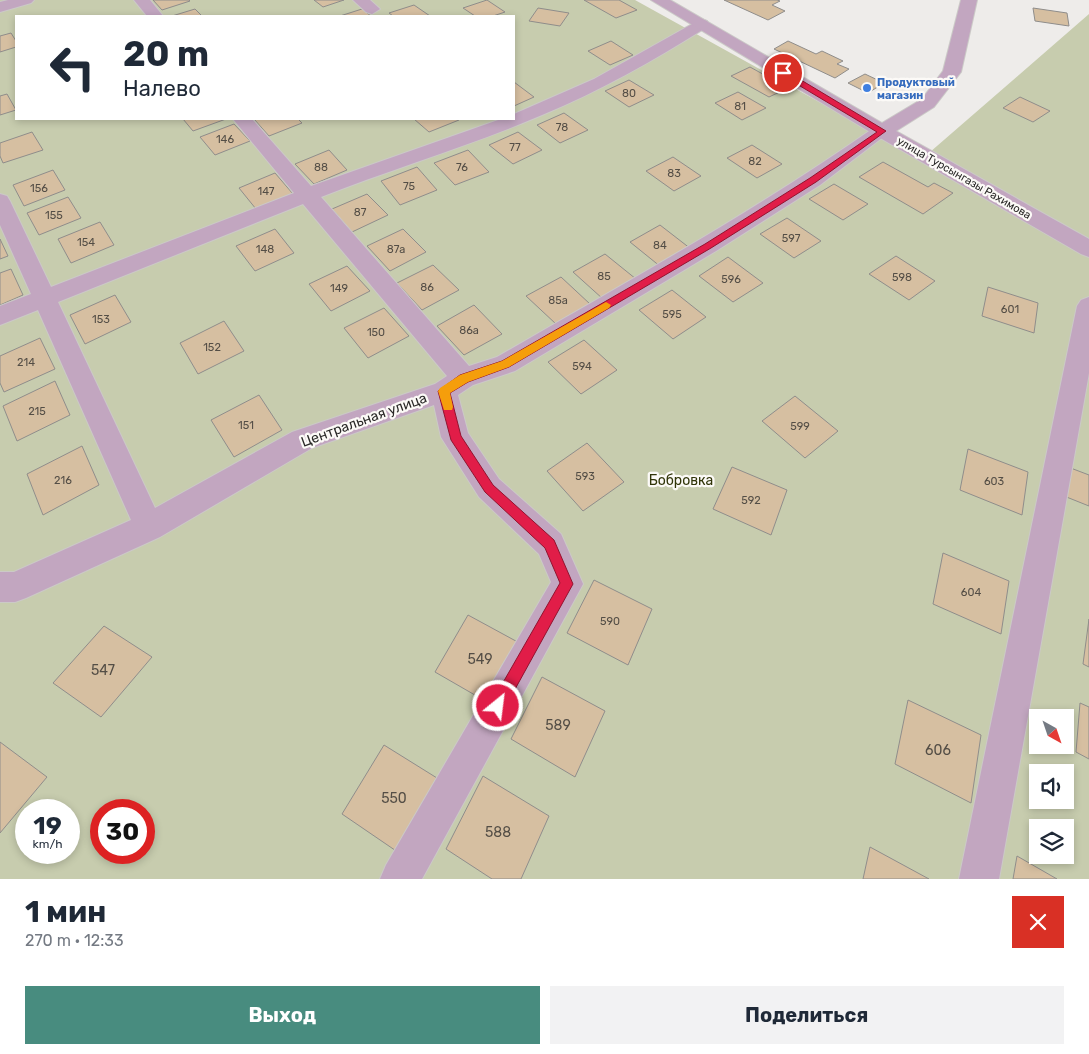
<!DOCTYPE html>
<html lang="ru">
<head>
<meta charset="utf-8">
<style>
	:root { --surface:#fff; --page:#f2f2f3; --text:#1f2937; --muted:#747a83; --accent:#488c7f }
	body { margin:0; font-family:Rubik,sans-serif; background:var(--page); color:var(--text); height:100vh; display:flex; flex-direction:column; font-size:19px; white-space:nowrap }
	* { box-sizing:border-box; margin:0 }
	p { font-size:16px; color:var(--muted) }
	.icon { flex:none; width:28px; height:28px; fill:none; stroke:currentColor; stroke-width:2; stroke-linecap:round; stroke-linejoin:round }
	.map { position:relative; height:879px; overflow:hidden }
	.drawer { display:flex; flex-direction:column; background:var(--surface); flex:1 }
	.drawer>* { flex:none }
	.banner { position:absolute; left:15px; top:15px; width:500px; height:105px; border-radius:0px; box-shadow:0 2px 8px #0003; background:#fff; color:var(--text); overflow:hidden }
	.needle { width:32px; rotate:140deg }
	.fabs { position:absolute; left:1029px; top:709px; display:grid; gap:10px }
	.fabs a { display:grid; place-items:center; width:45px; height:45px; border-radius:0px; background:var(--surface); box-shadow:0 2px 8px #0003; font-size:25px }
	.speed { position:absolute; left:15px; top:799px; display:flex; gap:10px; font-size:25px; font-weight:700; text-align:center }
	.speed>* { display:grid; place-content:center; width:65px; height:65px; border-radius:50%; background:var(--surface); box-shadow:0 2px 8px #0003; line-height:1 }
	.speed small { font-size:12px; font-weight:400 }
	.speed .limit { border:8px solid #d22; background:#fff; color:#111 }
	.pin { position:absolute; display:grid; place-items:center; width:42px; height:42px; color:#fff; margin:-21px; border:2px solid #fff; border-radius:50%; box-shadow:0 1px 5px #0007 }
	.me { position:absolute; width:55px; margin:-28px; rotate:29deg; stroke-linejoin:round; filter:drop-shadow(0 0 4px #0008) }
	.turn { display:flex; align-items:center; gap:18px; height:105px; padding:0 25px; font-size:22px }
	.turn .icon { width:65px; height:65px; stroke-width:2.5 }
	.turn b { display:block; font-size:35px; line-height:42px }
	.round { display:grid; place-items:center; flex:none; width:52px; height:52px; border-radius:0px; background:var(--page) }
	.summary { display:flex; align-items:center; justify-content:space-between; height:85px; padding:0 25px }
	h1 { font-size:30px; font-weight:700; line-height:38px }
	.primary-button { display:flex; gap:10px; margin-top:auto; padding:10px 25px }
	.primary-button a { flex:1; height:58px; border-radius:0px; background:var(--accent); color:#fff; font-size:20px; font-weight:700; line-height:58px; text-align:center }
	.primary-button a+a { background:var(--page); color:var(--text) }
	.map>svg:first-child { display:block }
	.green { fill:#c7ccae; fill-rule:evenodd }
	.building { fill:#d6bfa1; stroke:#8f8d8b }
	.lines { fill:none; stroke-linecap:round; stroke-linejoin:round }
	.minor-casing { stroke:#cbc9c7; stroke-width:2 }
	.tertiary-casing { stroke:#cbc9c7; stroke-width:2 }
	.minor { fill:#c2a6c0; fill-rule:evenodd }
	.tertiary { fill:#c2a6c0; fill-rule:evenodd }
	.route { fill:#e11d48; stroke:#92132f }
	.slow { fill:#f59e0b }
	.shop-dot { fill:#3f7fe0; stroke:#fcfaf7; stroke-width:2 }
	.labels { text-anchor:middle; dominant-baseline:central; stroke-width:4.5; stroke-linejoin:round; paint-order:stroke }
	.far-shop-label { font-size:11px; font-weight:bold; fill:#366cbe; stroke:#fcfaf7; text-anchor:start }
	.number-label { font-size:11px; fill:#544e46 }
	.far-street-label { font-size:11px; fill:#292827; stroke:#fcfaf7 }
	.street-label { font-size:14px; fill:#292827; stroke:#fcfaf7 }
	.park-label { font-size:14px; fill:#313509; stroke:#fcfaf7 }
	.near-number-label { font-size:14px; fill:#544e46 }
</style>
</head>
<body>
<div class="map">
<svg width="1089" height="879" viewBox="0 0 1089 879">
	<rect width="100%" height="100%" fill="#eeecea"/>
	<path class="green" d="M0 0H635L922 159 1089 14V879H0ZM16 16H514V119H16ZM1038 718H1065V745H1038ZM1038 772H1065V800H1038ZM26 810H69V852H26ZM101 810H144V852H101ZM1038 828H1065V855H1038Z"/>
	<path class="building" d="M153 0H189L190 1 162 10Z
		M314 0H344L323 7Z
		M487 0 505 12 493 16H475L463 8Z
		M584 0H619L637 10 616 18Z
		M724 0H777L780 1 772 5 785 11 768 20Z
		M414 5 430 16H393L389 13Z
		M538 8 569 13 560 26 529 21Z
		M1033 8 1067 13 1069 26 1035 21Z
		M195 9 202 16H172Z
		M362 9 371 16H340Z
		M11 33 16 41V47L0 52V36Z
		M611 41 633 55 610 65 588 51Z
		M788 41 816 54 822 51 843 61 837 64 849 69 835 78 774 49Z
		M750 67 788 88 769 97 731 76Z
		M865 74 884 83 868 93 848 83Z
		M629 80 654 95 629 107 605 91Z
		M514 82 534 97 514 106Z
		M738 92 766 108 742 120 715 103Z
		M7 94 16 110 0 115V96Z
		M1020 97 1050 111 1033 122 1003 108Z
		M564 113 588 130 560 143 537 125Z
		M183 119H226L193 131Z
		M254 119H298L302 123 269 136Z
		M414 119H458L459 120 429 132Z
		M234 124 250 141 215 155 200 137Z
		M32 132 43 150 3 163 0 156V143Z
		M518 132 542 150 513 164 489 145Z
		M752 145 782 164 757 178 727 158Z
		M329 150 347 170 314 184 295 164Z
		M468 150 489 172 455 185 434 163Z
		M673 157 701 176 674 191 646 171Z
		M883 162 928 187 934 183 953 193 923 214 859 177Z
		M417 167 437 190 400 205 381 181Z
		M53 170 65 190 24 206 13 185Z
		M275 173 293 194 256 209 239 188Z
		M834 184 868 204 843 220 809 199Z
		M367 194 388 215 352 232 332 209Z
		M68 197 81 218 39 235 27 213Z
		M787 218 821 241 794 258 760 234Z
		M100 222 114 245 71 263 58 239Z
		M660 225 691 249 661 267 630 242Z
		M275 229 294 253 255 271 236 246Z
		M403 229 426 252 390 271 367 246Z
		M0 239 8 256 0 259Z
		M605 254 636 279 603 299 573 272Z
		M896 256 935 281 909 300 869 274Z
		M728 257 763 283 733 302 699 276Z
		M433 265 459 290 422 310 397 283Z
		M347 266 370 291 331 311 309 284Z
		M11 269 23 295 0 305V273Z
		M561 277 590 304 556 324 526 296Z
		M988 287 1038 303 1034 333 982 316Z
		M672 290 706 317 673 339 639 310Z
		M115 295 131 322 85 344 70 315Z
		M474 305 502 334 464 355 437 326Z
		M384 308 409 336 368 358 344 328Z
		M224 321 244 351 198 374 180 343Z
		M40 338 55 369 4 392 0 383V356Z
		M584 340 617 370 581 394 548 362Z
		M55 381 70 415 17 441 3 406Z
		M259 395 282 430 234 457 211 420Z
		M795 396 838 431 805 458 762 421Z
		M587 443 624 482 583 511 547 471Z
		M82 446 99 485 43 515 27 474Z
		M968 449 1028 472 1022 515 960 490Z
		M732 467 787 490 771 535 713 509Z
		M1068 467 1089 475V506L1064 496Z
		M943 553 1009 581 1001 634 933 604Z
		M594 580 652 609 628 665 567 633Z
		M468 615 525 646 494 706 435 672Z
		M1089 619V667L1083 664Z
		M104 626 152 657 101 717 53 683Z
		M542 677 605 711 575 777 511 739Z
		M908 700 981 735 971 803 895 764Z
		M1080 703 1089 707V759L1076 752Z
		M0 742 47 777 0 833Z
		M384 745 445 783 405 857 342 814Z
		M483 776 549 816 521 879H492L446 849Z
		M870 847 929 879H863Z
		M1017 856 1057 879H1013Z"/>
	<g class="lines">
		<defs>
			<path id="minor" d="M8 0H34L31 3 0 12V2Z
				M134 0H150L163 16H147Z
				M353 0H370L380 9 372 14 366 12Z
				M701 19 707 21 709 24 707 27C653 61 600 91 542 115 470 146 394 168 321 197L469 366 497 357C625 283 754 212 875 127H889L891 131 820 185 716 251 515 371 473 385 458 395 468 433 499 479 561 534 583 584 422 879H380L386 865 551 582 539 554 479 497 441 437 434 405 312 448 160 537 26 598 15 602H0V572H14L131 520 38 310 0 325V306L31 294 0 225V194L7 196 10 201 51 287 294 193 233 119H252L311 186 501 119H514V114L594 79ZM303 204 447 376 435 384 292 432 155 508 58 302Z
				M1089 297V373L999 879H959L1077 306 1081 300Z"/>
			<path id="tertiary" d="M651 0H670L882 123 922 99 943 71 961 0H977L961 72 934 107 896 131 1089 239V257L1081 254 875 135Z"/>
		</defs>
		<use href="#minor" class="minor-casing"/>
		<use href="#tertiary" class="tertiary-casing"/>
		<use href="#minor" class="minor"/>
		<use href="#tertiary" class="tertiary"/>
	</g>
	<path class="route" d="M780 71H786L886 131 816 182 711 248 509 367 468 382 450 393 461 436 493 485 554 540 573 584 503 711 498 713 493 711 491 706 493 700 560 583 545 548 485 492 451 440 438 391 460 375 502 361 705 244 810 178 877 132 780 74Z"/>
	<path class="slow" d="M606 302 611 305 609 308 509 367 468 382 450 393 453 407 452 410H444L438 391 440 388 460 375 502 361Z"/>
	<circle class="shop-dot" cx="867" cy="88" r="5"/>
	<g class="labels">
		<g class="far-shop-label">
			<text x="877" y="82">Продуктовый<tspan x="877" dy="13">магазин</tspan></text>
		</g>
		<g class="number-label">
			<text x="629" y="93">80</text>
			<text x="740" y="106">81</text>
			<text x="562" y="127">78</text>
			<text x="225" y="139">146</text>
			<text x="515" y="147">77</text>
			<text x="755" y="161">82</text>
			<text x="321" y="167">88</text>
			<text x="462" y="167">76</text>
			<text x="674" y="173">83</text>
			<text x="409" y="186">75</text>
			<text x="39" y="188">156</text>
			<text x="266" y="191">147</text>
			<text x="360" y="212">87</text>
			<text x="54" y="215">155</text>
			<text x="791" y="238">597</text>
			<text x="86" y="242">154</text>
			<text x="660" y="245">84</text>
			<text x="265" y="249">148</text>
			<text x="396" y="249">87а</text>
			<text x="604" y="276">85</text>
			<text x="902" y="277">598</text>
			<text x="731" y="279">596</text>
			<text x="427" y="287">86</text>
			<text x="339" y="288">149</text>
			<text x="558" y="300">85а</text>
			<text x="1010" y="309">601</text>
			<text x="672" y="314">595</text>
			<text x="101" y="319">153</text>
			<text x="469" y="330">86а</text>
			<text x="376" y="332">150</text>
			<text x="212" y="347">152</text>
			<text x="26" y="362">214</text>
			<text x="582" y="366">594</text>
			<text x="37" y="411">215</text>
			<text x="246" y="425">151</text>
			<text x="800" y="426">599</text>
			<text x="585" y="476">593</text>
			<text x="63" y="480">216</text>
			<text x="994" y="481">603</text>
			<text x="751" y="500">592</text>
			<text x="971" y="592">604</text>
			<text x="610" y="621">590</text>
		</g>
		<g class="far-street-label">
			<text transform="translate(964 178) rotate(30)">улица Турсынгазы Рахимова</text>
		</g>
		<g class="street-label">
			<text transform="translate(364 420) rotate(-20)">Центральная улица</text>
		</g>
		<g class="park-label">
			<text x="681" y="480">Бобровка</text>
		</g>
		<g class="near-number-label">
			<text x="480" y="659">549</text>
			<text x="103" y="670">547</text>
			<text x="558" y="725">589</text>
			<text x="938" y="750">606</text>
			<text x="394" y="798">550</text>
			<text x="498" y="832">588</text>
		</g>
	</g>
</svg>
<div class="fabs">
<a><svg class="needle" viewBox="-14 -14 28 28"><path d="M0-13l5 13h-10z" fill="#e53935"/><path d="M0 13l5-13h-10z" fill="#747a83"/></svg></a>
<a><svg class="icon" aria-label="sound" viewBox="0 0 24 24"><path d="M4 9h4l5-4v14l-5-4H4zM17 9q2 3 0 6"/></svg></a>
<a><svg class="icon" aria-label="layers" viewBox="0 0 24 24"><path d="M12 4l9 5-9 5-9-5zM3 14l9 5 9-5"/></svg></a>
</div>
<div class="speed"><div>19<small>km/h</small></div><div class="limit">30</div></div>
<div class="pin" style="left:783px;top:73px;background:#d93025"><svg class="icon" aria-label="arrive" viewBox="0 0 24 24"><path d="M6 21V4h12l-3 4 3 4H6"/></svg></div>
<svg class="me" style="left:498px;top:706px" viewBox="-20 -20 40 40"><circle r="17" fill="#e11d48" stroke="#fff" stroke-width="3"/><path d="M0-11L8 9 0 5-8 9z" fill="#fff"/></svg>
<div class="banner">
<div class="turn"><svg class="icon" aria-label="left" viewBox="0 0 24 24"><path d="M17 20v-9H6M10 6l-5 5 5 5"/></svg><div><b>20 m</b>Налево</div></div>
</div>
</div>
<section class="drawer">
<div class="summary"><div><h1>1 мин</h1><p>270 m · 12:33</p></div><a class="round" style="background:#d93025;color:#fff"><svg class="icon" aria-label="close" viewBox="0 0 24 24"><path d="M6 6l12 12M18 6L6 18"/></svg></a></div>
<div class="primary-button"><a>Выход</a><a>Поделиться</a></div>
</section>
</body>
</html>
